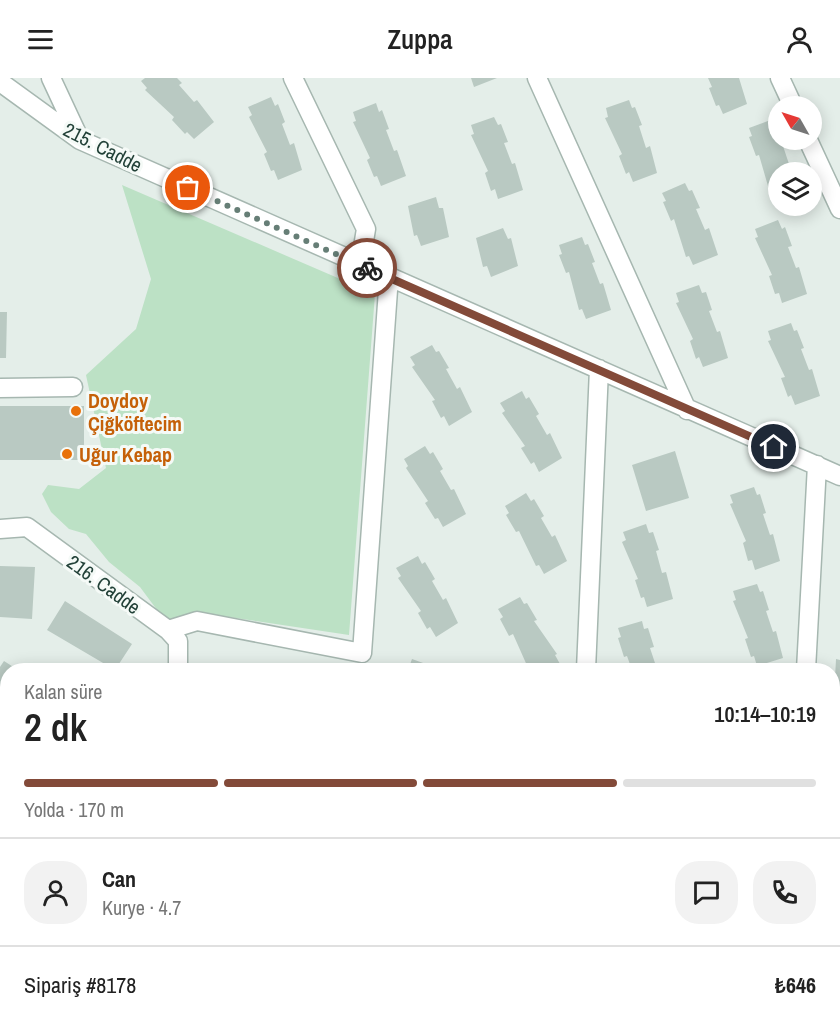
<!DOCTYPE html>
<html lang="tr">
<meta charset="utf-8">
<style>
:root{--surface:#fff;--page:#f2f2f2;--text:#222;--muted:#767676;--line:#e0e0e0;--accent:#834a39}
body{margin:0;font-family:"Archivo Narrow",sans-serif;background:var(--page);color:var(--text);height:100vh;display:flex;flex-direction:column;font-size:22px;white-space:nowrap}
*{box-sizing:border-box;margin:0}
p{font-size:20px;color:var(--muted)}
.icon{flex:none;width:33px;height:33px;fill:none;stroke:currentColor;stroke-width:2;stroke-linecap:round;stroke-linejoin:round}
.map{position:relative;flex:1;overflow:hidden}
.side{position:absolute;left:0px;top:585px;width:840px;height:374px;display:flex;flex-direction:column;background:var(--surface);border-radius:24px 24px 0 0;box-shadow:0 3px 15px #0003}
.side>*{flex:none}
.needle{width:39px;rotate:309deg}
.controls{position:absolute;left:768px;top:18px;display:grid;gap:12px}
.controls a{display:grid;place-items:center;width:54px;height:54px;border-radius:50%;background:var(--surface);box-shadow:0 3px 15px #0003;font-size:30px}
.pin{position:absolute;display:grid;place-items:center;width:51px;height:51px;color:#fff;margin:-26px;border:3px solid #fff;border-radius:50%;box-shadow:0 2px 6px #0007}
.courier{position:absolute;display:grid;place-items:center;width:60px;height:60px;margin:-30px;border:4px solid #834a39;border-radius:50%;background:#fff;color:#222;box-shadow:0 2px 8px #0007}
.overview em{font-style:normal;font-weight:600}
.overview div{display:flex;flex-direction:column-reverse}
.overview{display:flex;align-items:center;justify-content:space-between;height:102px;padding:0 24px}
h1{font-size:39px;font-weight:600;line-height:45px}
.bar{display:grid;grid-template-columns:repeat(4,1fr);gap:9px 6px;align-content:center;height:72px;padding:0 24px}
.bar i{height:8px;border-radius:4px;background:var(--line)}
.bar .current{background:var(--accent)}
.bar p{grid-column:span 4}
.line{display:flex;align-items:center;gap:15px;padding:0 24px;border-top:2px solid var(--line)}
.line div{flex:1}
.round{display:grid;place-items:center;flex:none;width:63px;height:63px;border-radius:24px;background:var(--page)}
header{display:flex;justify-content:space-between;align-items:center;height:78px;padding:0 24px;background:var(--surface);font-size:27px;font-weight:600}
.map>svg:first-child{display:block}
</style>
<header><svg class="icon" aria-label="menu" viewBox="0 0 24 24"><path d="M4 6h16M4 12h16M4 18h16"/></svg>Zuppa<svg class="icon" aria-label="person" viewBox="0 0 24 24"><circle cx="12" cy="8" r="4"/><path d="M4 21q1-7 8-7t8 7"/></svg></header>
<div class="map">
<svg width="840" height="958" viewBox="0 0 840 958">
<rect width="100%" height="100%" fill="#e4eee9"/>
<!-- built -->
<path fill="#d2ded8" d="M833,821L840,822V940H833Z"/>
<!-- green -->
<path fill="#bce1c5" d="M122,107L375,216L349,557L195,534L166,544L140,509L109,484L86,456L69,451L51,434L42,416L48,407L79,411L106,390L86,297L136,251L151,201Z"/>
<!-- building -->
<path fill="#b9c9c2" d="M145,0H177L182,5L179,7L194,24L197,22L214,44L194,61L187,54L185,56L172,42L174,39L145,12L147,10L141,3Z
M471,0H497L474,9Z
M708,0H739L747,26L723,36L719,27L716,28L709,10L712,9Z
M271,19L275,28L278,26L285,44L282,46L290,67L294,65L302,92L278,102L274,92L271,93L264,76L267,74L249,39L252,37L248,29Z
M629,22L632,30L635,29L642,47L639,48L646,70L650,68L657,95L633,104L629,94L626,96L619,78L622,76L605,40L608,39L606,30Z
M376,25L379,34L382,32L389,51L386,52L394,73L397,72L406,98L381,108L377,98L374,99L367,82L370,80L353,44L356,43L353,34Z
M494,39L498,47L501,46L508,64L504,65L512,86L515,85L523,112L498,121L495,111L491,113L485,95L488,93L471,57L474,56L471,47Z
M773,41L776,50L778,49V62H784L786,67L783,68L790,89L794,88L796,94H778L777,124L773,114L770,115L759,77L756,78L749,59L752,58L749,50Z
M685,105L689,113L692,112L700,130L696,131L705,152L709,150L718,177L693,187L689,178L686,179L674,141L671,143L663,124L666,123L662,115Z
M436,119L439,130H443L449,159L421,168L417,157L414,158L408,128Z
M778,142L782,151L785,149L792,168L788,169L796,190L799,189L807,216L782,225L779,215L775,216L769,198L772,197L755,160L758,159L755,151Z
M503,150L508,161L511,160L518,188L491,199L487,188L483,189L476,160Z
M582,159L585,167L588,166L595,184L592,185L600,206L603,205L611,232L586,241L582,231L579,232L569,194L566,195L559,177L562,176L559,167Z
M699,207L702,215L706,214L712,232L709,233L717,254L720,253L728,280L703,289L699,279L696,281L690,263L693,261L676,225L679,224L676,215Z
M0,234H7L6,280H0Z
M791,245L794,253L797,252L804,270L801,271L809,292L812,291L820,318L795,327L791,317L788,319L781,300L785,299L768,263L771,262L768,253Z
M432,267L436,274L439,273L449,290L446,291L457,311L460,309L472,334L449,348L444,338L441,340L432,323L435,322L412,289L415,287L410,279Z
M522,313L526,321L529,319L539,336L536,338L547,357L550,355L562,380L539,394L534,384L531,386L521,370L525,368L502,335L505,333L500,325Z
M0,328H84V382H0Z
M425,368L430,376L433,374L443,391L440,393L451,412L454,411L466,436L443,449L438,440L435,441L425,425L428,423L406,390L408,388L404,381Z
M675,373L689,420L646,433L632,387Z
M754,409L757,417L760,416L766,435L763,436L770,457L773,456L780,483L755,492L752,482L748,483L743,465L746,463L730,426L733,425L730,417Z
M526,415L531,423L534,421L544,438L541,440L552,459L555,457L567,483L544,496L539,487L536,488L519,453L516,454L506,437L509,435L505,428Z
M646,446L649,455L653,454L659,472L656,473L662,495L666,494L673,521L647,529L644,519L641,520L635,502L638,501L622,464L626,462L623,454Z
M418,478L422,486L425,484L435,501L432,503L443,522L446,520L458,545L436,559L430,549L427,551L418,535L421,533L398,500L401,498L396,490Z
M0,488L35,489L32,541L0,539Z
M757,506L760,514L763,513L769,532L766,533L773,554L776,553L783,580L757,588L754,578L751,579L745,561L748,560L733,523L736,522L733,513Z
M520,519L524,526L527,525L537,542L534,543L557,576L555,577L560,586L549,592H529L513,556L509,558L500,541L503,539L498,531Z
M65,523L132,566L115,592L47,552Z
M642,543L644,551L648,550L654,569L650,570L657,591L661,590L662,592H632L627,578L624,579L618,560L621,559L618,550Z
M412,581L437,590L436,592H408Z
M836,581L840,582V611H837L838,601L835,600Z
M4,583L18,592H8V617L0,612V589Z
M8,679V758L0,759V680Z
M8,786V815L3,816L0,796L4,795L2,787Z
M832,853H840V901H832Z
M8,900V951H29L30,958H0V901Z"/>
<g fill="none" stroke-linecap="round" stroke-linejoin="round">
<!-- minor casing -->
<g stroke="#a6b7b0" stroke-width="21">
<path id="minor" d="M51,0L79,60
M293,0L366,151L360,187
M537,0L687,332
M780,0L793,28
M0,4L80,62L840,398
M808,62L840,131
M0,310L73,309
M0,451L27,449L168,552L178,563V592
M168,552L197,543L362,575L389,198
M586,592L599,291
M806,592L817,387
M832,810H840
M631,951L635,958
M760,951V958
M832,951H840
M162,958L181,951
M654,958L677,951"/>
</g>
<!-- path -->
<path stroke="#82b4a3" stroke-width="3" stroke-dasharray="3 4.5" stroke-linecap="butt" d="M832,626H840"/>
<!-- minor -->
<use href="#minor" stroke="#fff" stroke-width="18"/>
</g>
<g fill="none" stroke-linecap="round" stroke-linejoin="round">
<!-- done -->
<path stroke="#667e76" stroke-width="6" stroke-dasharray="0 10.8" d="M188,110L367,190"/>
<!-- route -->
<path stroke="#834a39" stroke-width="8" d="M367,190L774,369"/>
</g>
<!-- markers -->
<g fill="#e8710a" stroke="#f5faf7" stroke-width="2">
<circle cx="76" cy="333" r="6"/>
<circle cx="67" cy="376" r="6"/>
</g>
<g text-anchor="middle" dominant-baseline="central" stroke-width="6" stroke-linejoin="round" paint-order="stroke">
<!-- street labels -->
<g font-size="20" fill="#224138" stroke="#f5faf7">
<text transform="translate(103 69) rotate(27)">215. Cadde</text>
<text transform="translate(104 506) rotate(36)">216. Cadde</text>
</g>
<!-- food labels -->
<g font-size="20" font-weight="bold" fill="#c56008" stroke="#f5faf7" text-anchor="start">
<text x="88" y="322">Doydoy<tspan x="88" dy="23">Çiğköftecim</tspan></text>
<text x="79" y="376">Uğur Kebap</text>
</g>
</g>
</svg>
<div class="controls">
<a><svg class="needle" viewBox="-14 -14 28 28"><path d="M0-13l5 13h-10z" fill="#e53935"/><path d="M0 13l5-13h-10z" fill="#767676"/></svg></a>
<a><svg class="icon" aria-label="layers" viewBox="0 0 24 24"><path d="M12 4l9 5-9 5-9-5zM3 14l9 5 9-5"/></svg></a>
</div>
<div class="pin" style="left:188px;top:110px;background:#ea580c"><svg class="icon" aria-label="bag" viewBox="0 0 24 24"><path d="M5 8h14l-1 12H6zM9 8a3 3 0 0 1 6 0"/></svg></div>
<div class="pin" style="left:774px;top:369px;background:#1f2937"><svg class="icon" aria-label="home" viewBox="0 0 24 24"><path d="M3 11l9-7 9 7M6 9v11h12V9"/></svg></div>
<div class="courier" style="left:367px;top:190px"><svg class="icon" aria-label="bike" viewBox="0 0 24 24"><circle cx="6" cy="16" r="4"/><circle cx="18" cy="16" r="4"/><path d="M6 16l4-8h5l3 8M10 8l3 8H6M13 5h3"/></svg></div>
<section class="side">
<div class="overview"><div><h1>2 dk</h1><p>Kalan süre</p></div><em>10:14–10:19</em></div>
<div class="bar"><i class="current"></i><i class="current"></i><i class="current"></i><i></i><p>Yolda · 170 m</p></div>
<div class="line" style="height:108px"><a class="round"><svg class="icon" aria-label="person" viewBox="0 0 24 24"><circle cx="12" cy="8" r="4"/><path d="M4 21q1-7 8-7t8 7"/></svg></a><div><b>Can</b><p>Kurye · 4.7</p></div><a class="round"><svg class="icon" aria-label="chat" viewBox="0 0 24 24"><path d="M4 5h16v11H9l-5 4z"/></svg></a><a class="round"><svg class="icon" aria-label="phone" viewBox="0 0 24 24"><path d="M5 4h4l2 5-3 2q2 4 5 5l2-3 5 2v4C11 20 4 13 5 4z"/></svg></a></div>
<div class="line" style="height:78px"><div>Sipariş #8178</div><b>₺646</b></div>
</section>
</div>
